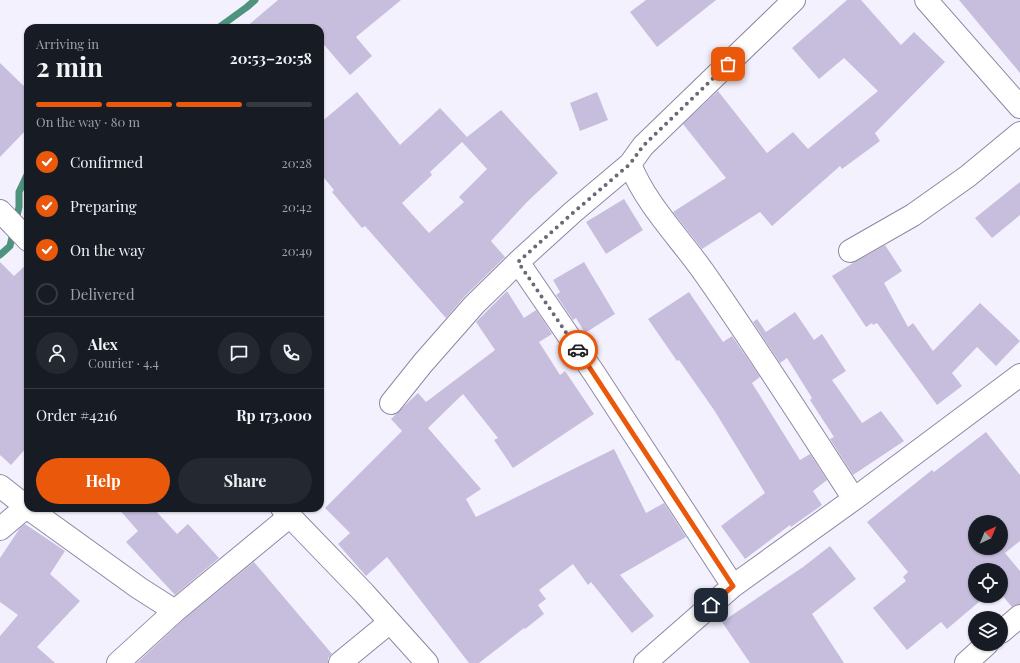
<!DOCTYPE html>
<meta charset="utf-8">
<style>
:root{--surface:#171b24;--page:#242831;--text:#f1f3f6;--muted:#9ea1a6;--line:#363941;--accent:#ea580c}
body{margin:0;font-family:"Playfair Display",serif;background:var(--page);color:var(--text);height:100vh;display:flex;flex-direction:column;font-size:15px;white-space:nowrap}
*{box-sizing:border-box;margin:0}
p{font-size:13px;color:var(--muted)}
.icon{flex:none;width:22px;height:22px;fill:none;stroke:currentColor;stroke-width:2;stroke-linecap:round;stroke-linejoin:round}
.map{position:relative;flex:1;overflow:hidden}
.sheet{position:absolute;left:24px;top:24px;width:300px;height:488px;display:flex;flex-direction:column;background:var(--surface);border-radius:12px;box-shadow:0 1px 3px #0004}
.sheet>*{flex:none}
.needle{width:26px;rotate:44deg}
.fabs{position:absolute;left:968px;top:515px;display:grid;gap:8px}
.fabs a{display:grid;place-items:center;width:40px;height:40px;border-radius:50%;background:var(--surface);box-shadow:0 1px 3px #0004;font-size:20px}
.pin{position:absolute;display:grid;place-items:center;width:34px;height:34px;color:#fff;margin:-17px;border-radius:8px;box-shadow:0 2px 6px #0006}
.courier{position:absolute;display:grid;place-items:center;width:40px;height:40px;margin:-20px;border:3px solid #ea580c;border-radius:50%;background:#fff;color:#222;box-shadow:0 1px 5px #0007}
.overview em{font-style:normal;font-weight:700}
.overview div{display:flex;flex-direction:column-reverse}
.overview{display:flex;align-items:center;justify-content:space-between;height:68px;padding:0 12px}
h1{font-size:26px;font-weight:700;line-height:30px}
.bar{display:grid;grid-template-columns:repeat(4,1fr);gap:6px 4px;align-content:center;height:48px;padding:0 12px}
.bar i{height:5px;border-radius:3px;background:var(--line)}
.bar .active{background:var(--accent)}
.bar p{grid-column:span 4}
.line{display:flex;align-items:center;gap:10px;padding:0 12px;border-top:1px solid var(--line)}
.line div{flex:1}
.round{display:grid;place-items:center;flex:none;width:42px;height:42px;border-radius:21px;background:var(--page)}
ol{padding:0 12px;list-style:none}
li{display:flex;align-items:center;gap:12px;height:44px}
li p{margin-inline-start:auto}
li .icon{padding:4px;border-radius:50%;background:var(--accent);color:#fff;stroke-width:4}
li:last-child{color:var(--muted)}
li i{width:22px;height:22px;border:2px solid var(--line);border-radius:50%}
.button{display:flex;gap:8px;margin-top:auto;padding:8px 12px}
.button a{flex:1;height:46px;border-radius:24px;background:var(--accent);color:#fff;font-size:16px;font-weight:700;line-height:46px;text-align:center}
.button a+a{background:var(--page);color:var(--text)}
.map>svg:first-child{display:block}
</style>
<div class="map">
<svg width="1020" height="663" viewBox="0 0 1020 663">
<rect width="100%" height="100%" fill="#f4f1fe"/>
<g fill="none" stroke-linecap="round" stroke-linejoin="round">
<!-- stream -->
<path stroke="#4d937e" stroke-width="7" d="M218,28L247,7L255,0
M0,255L10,246L19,207V192L28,173"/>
</g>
<!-- building -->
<path fill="#c7bedd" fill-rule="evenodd" d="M278,0H401L356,37L372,56L350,75L320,40V28H245Z
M646,0H716L657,47L630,12Z
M847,0H861L901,45L914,32L945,62L875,133L880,141L842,169L840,166L772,226L760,212L702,249L673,212L726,178L683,124L718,91L767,153L793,132L808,149L878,91L844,58L819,79L792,48Z
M959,0H1020V73Z
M0,63L28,90V128L0,157Z
M357,92L400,145L440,108L467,137L501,110L558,173L527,202L491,241L505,257L465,296L446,318L365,226L362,228L332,192L334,190L320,173V123ZM462,142L487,169L459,197L464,202L429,233L402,203L432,175L430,172Z
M597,92L608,120L580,131L570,103Z
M1020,182V215L992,238L975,218Z
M624,199L643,230L606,254L586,222Z
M885,245L902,271L884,283L908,327L913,323L933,351L980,303L1020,341L996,366L977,347L952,373L962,386L937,405L877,323L873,325L872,323L866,327L832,276L853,263Z
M0,262L14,276L28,263V446L11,465L0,455Z
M584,262L615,314L585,333L576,318L573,320L556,295L560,292L553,280Z
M507,291L524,318L536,310L552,334L539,342L560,375L565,371L594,414L513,468L494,440L498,438L463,394L428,428L481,489L466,499L476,517L614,449L646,513L664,503L686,537L620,575L654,616L632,633L591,582L588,585L573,564L539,590L546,599L538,605L544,614L525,629L524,628L479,663H469L387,557L366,576L338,544L350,533L325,508L402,431L391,419L418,393L426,402L495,350L476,322Z
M689,292L723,342L732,336L752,365L760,377L752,383L800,460L810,454L827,480L813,491L822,505L791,527L790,525L745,559L721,526L765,493L714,410L679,360L677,361L648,319Z
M795,312L814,340L822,334L846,371L832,380L862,423L881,411L904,441L853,475L830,439L834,437L810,400L812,398L787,358L780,363L753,322L757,319L766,332Z
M986,432L1020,475V541L1005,553L1020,571V604L1012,607L1001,594V570H975V596H986L947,629L941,622L907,650L873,608L906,581L903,577L908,572L867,522L932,470L934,472ZM975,522H1001V548H975Z
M118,508H153L177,534L188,524L219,558L175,595L126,542L138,531Z
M25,524L65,551L50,574L80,601L37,647L55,663H0V636L18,615L0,602V558L20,528Z
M830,546L856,579L812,614L844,663H750L722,622L803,567Z
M254,562L332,654L328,658V663H137L183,620Z"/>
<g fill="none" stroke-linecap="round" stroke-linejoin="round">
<!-- street casing -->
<g stroke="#8f87a4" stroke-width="24">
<path id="street" d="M794,0L643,146L630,164C646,205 680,238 705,274C757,348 805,424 854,499
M926,0L1020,107
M0,211L28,240
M850,251L913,215L968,176L1020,133
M518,262L594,373L733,586
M391,403L423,363L474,305L518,262L573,212L630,164
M0,486L28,508
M28,508L139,588L175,611L290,516
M282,508L364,593L427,663
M0,529L26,507
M1001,632L1020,616
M118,663L175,611
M340,663L390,622
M645,663L733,586L854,499L1020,375
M966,663L987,644"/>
</g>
<!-- street -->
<use href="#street" stroke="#fff" stroke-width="22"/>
</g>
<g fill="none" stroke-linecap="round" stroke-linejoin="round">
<!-- done -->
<path stroke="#6c6874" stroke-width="4" stroke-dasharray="0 7.2" d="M578,350L518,262L574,212L630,164L643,146L728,64"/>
<!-- route -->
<path stroke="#ea580c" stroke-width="5" d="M578,350L733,586L711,605"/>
</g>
</svg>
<div class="fabs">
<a><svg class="needle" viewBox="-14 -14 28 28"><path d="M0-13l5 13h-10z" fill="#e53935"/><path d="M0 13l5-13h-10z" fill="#9ea1a6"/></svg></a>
<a><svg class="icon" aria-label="locate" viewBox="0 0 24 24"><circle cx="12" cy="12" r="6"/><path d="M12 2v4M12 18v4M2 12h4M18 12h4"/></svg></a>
<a><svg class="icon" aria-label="layers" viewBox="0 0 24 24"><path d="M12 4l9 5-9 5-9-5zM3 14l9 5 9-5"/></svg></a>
</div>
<div class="pin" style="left:728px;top:64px;background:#ea580c"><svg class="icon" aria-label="bag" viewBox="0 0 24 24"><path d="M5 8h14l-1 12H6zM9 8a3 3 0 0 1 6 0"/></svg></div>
<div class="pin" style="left:711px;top:605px;background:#1f2937"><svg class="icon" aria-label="home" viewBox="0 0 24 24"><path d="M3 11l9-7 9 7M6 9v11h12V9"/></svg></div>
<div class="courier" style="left:578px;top:350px"><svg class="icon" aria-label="car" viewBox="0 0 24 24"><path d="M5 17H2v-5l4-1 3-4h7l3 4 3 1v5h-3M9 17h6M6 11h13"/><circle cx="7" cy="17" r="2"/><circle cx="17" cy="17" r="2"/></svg></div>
<section class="sheet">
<div class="overview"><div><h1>2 min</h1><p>Arriving in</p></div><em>20:53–20:58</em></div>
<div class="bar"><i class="active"></i><i class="active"></i><i class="active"></i><i></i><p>On the way · 80 m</p></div>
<ol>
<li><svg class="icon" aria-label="check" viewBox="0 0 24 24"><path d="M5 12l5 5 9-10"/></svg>Confirmed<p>20:28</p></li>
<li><svg class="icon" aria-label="check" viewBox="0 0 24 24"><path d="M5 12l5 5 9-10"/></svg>Preparing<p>20:42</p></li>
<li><svg class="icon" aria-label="check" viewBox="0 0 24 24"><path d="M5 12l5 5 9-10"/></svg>On the way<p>20:49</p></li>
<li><i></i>Delivered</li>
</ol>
<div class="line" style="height:72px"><a class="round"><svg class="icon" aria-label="person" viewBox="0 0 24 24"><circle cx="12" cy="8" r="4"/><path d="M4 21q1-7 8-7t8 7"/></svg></a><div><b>Alex</b><p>Courier · 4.4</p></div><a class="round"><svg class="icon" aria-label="chat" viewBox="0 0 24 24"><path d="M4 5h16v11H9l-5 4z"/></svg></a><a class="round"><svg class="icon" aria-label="phone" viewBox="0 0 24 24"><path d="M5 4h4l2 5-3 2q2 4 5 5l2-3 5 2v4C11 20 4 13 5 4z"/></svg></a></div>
<div class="line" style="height:52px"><div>Order #4216</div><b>Rp 173,000</b></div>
<div class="button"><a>Help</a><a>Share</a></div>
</section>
</div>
